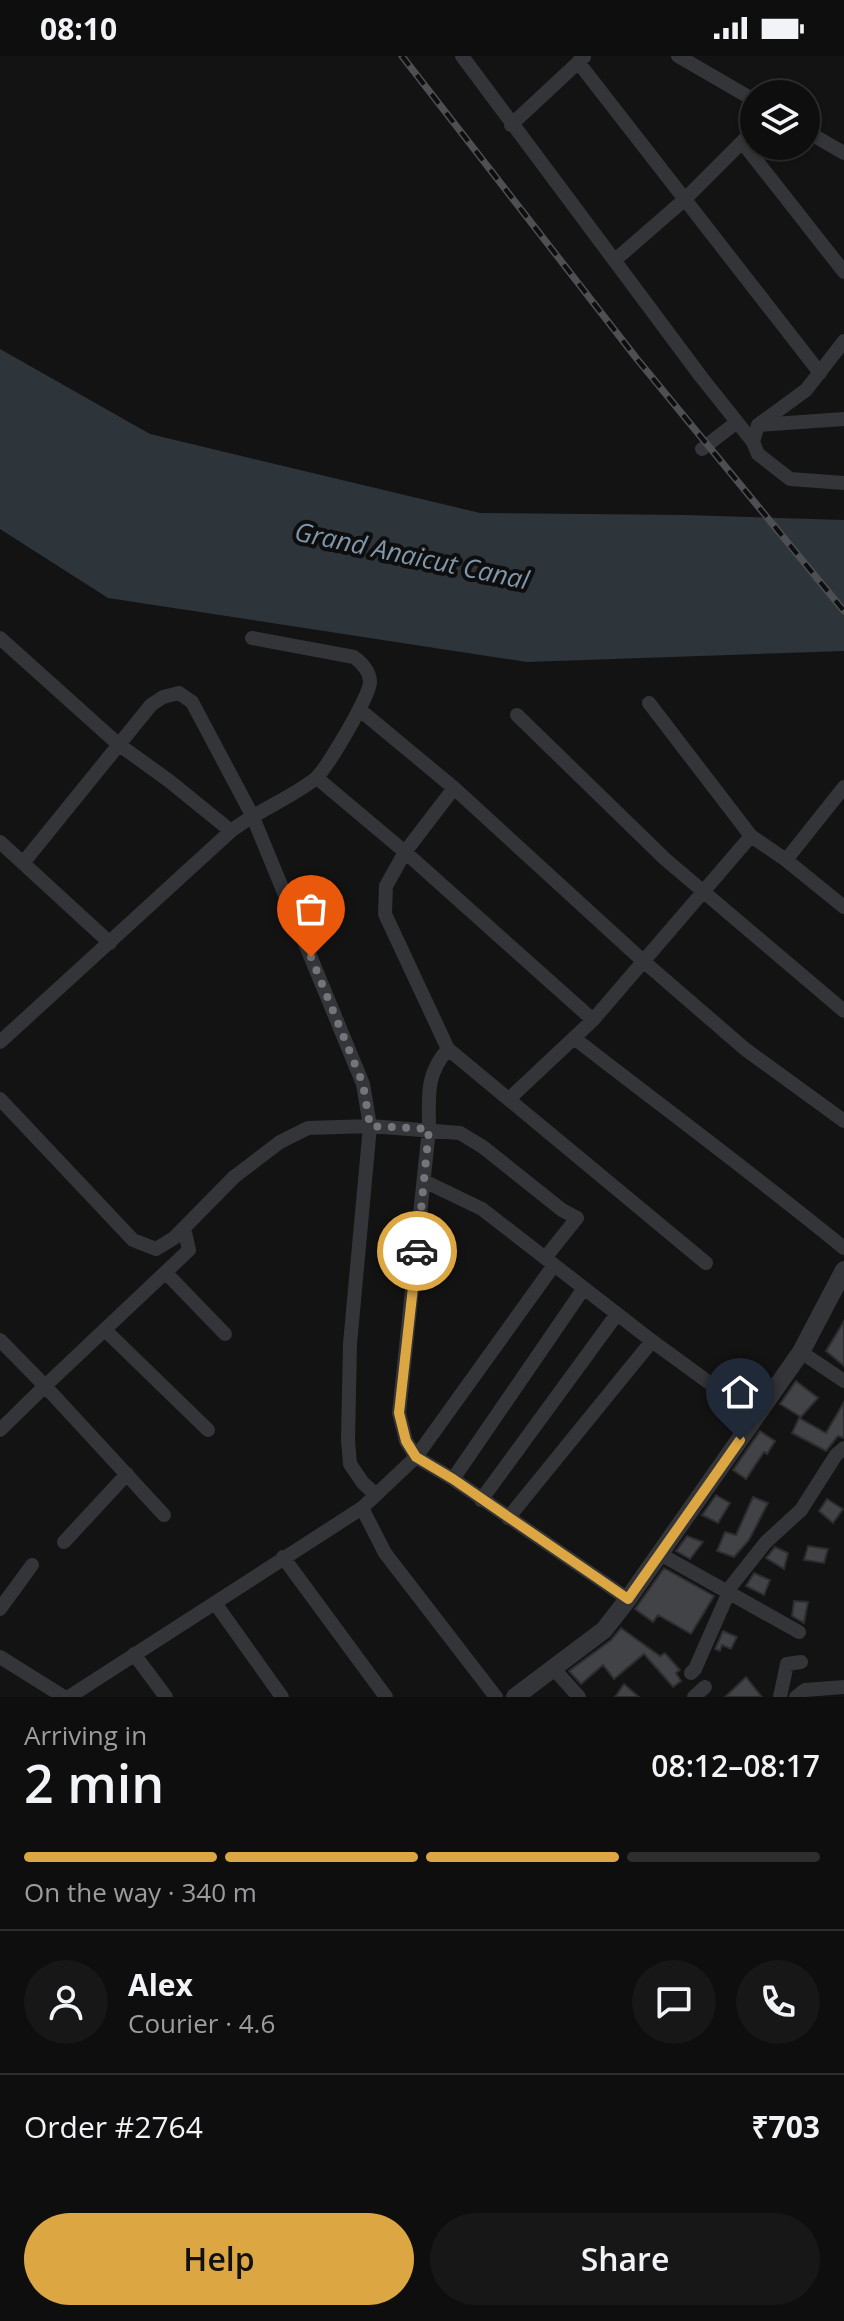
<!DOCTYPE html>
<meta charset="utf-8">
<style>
:root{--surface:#0e0e0f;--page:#171718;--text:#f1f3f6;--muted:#9b9c9e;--line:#2e2e2f;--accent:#dca743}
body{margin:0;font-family:"Open Sans",sans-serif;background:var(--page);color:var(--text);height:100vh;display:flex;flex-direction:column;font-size:30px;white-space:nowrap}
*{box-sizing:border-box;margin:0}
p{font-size:26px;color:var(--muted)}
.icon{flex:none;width:44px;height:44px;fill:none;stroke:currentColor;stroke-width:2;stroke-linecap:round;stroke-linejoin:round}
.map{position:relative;height:1641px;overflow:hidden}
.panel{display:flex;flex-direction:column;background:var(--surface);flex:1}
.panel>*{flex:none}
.fabs{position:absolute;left:740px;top:24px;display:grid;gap:16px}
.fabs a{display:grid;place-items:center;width:80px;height:80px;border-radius:50%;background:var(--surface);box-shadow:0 2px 6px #0004,0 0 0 2px var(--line);font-size:40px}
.pin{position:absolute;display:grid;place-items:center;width:68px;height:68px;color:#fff;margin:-82px -34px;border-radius:50% 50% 50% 0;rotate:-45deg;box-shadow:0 0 8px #0007}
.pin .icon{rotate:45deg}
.courier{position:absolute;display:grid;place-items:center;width:80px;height:80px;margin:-40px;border:6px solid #dca743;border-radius:50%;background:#fff;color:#222;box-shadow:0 2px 10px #0007}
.headline em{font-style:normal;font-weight:600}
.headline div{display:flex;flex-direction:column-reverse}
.headline{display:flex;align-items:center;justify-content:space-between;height:136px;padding:0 24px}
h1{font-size:52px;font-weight:600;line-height:60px}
.bar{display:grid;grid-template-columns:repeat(4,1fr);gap:12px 8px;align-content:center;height:96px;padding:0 24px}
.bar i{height:10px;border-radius:6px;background:var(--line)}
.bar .active{background:var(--accent)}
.bar p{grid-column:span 4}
.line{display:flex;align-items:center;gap:20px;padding:0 24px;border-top:2px solid var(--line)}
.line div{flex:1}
.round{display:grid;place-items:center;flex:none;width:84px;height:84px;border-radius:42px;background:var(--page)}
.primary-button{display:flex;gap:16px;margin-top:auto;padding:16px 24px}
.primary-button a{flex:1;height:92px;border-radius:48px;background:var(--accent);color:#111;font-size:32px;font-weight:600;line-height:92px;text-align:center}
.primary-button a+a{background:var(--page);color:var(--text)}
.status{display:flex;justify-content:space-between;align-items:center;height:56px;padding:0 40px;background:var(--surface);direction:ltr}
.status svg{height:22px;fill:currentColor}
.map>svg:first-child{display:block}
</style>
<div class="status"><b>08:10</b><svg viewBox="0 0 49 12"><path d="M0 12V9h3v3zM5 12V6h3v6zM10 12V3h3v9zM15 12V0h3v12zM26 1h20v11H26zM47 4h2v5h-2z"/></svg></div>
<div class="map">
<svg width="844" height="1641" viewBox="0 0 844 1641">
<rect width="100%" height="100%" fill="#131314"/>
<!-- water -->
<path fill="#2d353b" d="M0,293L150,378L480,457L685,459L844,464V595L527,606L108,542L0,473Z"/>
<!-- building -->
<path fill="#424347" stroke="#2d2d30" stroke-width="2" d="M844,1265V1310L826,1295Z
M796,1325L818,1342L801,1361L780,1348Z
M844,1346V1382L838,1380L826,1395L792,1377L799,1362L826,1377Z
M760,1375L775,1385L767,1398L764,1396L746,1423L733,1414Z
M716,1439L730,1447L718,1467L702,1459Z
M753,1441L768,1447L749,1484L734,1501L717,1495L725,1476L736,1479Z
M827,1443L843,1453L833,1467L819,1455Z
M687,1480L703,1486L690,1503L676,1495Z
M808,1490L828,1493L824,1507L804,1504Z
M775,1491L788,1497L784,1513L766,1502Z
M664,1512L714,1540L691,1578L658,1559L653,1566L635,1553Z
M754,1517L770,1524L764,1539L746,1530Z
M794,1545L808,1546L804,1567L792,1560Z
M621,1572L660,1600L665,1597L680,1614L676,1617L681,1625L673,1631L644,1598L614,1623L603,1609L581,1628L569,1615L611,1584Z
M723,1575L737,1581L731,1593L722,1589L720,1595L715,1593Z
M746,1621L762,1641H725Z
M624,1628L639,1641H615Z"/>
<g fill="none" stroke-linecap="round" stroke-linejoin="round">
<!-- minor -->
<path stroke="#343538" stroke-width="14" d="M462,0L702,322L753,386
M678,0L754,44
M578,6L820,317
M511,69L584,1
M806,75L844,97
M742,86L754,73
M615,204L684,144L742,86L844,216
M844,285L806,334L758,369L753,386L758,398L790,423L844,427
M758,369L844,363
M702,393L737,366
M0,582L118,688L168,724L231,775
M649,647L751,780
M360,654L454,732L642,904L745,993L844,1065
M517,659L665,803L844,955
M317,722L405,796L593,964
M454,732L405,796L386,830L385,858L448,993L706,1207
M0,786L110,887
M786,804L844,731
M23,807L151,649L163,641L179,637L192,646L252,759L363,1028L370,1070L350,1288L348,1384L350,1408L363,1427L376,1439
M574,982C664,1052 756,1120 844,1192
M0,986L231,775C257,755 289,743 315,723C326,714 370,640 370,626C370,615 362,607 354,601L252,582
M448,993C425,1019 429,1041 429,1073L399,1357L406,1385L416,1401L453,1423L628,1543
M0,1043L133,1184L156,1193L174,1182L234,1121L280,1086L308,1072L370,1070L460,1077L483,1091L562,1154L577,1162L545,1202
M509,1043L593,964L751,780L786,804L844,851
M424,1125L482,1153L652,1285L756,1361
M166,1217L225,1278
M105,1274L208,1374
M0,1284L45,1330L0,1374
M801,1296L844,1325
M453,1423L584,1232
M481,1444L617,1258
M362,1452L385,1497L496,1641
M164,1459L45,1330L189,1194L184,1172
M508,1462L652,1285
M64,1486L127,1418
M660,1498L799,1576
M283,1501L386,1641
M215,1547L282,1641
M0,1553L32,1509
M134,1598L166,1641
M0,1601L64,1641
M553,1612L579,1641
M691,1617L695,1613L732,1529L766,1486L801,1454L836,1399L844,1392
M69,1641L362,1452L416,1401L554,1209
M694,1641L705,1631
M780,1641L787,1608L801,1606
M796,1641L805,1634L844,1631"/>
<!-- tertiary -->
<path stroke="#343538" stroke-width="18" d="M515,1641L604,1574L628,1543L801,1296L844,1214"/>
<!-- rail casing -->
<g stroke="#4d4f53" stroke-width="7">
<path id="rail" d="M402,0L637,303L844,555"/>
</g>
<!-- rail -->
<use href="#rail" stroke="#0e0e0f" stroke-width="4" stroke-dasharray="12" stroke-linecap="butt"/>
</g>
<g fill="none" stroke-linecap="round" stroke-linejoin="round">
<!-- done -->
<path stroke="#73757b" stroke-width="8" stroke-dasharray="0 14.4" d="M311,901L363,1028L370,1070L429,1073L417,1195"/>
<!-- route -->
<path stroke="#dca743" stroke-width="10" d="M417,1195L399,1357L406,1385L416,1401L453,1423L628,1543L740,1384"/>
</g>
<g text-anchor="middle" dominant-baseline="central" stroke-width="8" stroke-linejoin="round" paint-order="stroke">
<!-- water labels -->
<g font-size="26" font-style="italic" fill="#8097aa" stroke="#0e0e0f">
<text transform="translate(412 499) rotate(12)">Grand Anaicut Canal</text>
</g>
</g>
</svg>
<div class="fabs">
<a><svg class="icon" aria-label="layers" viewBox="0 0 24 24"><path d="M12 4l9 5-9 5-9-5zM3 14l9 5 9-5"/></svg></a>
</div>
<div class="pin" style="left:311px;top:901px;background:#ea580c"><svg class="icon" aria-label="bag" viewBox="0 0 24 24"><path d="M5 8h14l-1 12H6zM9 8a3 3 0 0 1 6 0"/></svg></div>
<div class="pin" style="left:740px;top:1384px;background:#1f2937"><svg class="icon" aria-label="home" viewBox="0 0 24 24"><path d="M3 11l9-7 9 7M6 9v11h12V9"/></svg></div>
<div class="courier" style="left:417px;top:1195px"><svg class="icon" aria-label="car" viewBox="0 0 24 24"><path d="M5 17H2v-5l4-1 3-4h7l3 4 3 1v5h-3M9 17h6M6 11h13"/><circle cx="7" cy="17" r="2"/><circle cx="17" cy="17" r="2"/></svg></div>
</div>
<section class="panel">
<div class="headline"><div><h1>2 min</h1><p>Arriving in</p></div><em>08:12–08:17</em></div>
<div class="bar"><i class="active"></i><i class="active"></i><i class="active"></i><i></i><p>On the way · 340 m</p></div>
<div class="line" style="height:144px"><a class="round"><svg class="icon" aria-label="person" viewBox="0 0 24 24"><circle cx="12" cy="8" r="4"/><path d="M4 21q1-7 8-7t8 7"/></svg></a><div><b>Alex</b><p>Courier · 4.6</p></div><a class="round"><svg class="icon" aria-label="chat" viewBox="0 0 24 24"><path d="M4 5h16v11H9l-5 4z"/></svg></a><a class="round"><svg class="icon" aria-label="phone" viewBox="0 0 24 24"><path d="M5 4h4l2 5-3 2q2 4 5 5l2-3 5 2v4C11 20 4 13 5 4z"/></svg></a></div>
<div class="line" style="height:104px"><div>Order #2764</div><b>₹703</b></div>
<div class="primary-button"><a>Help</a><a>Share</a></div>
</section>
